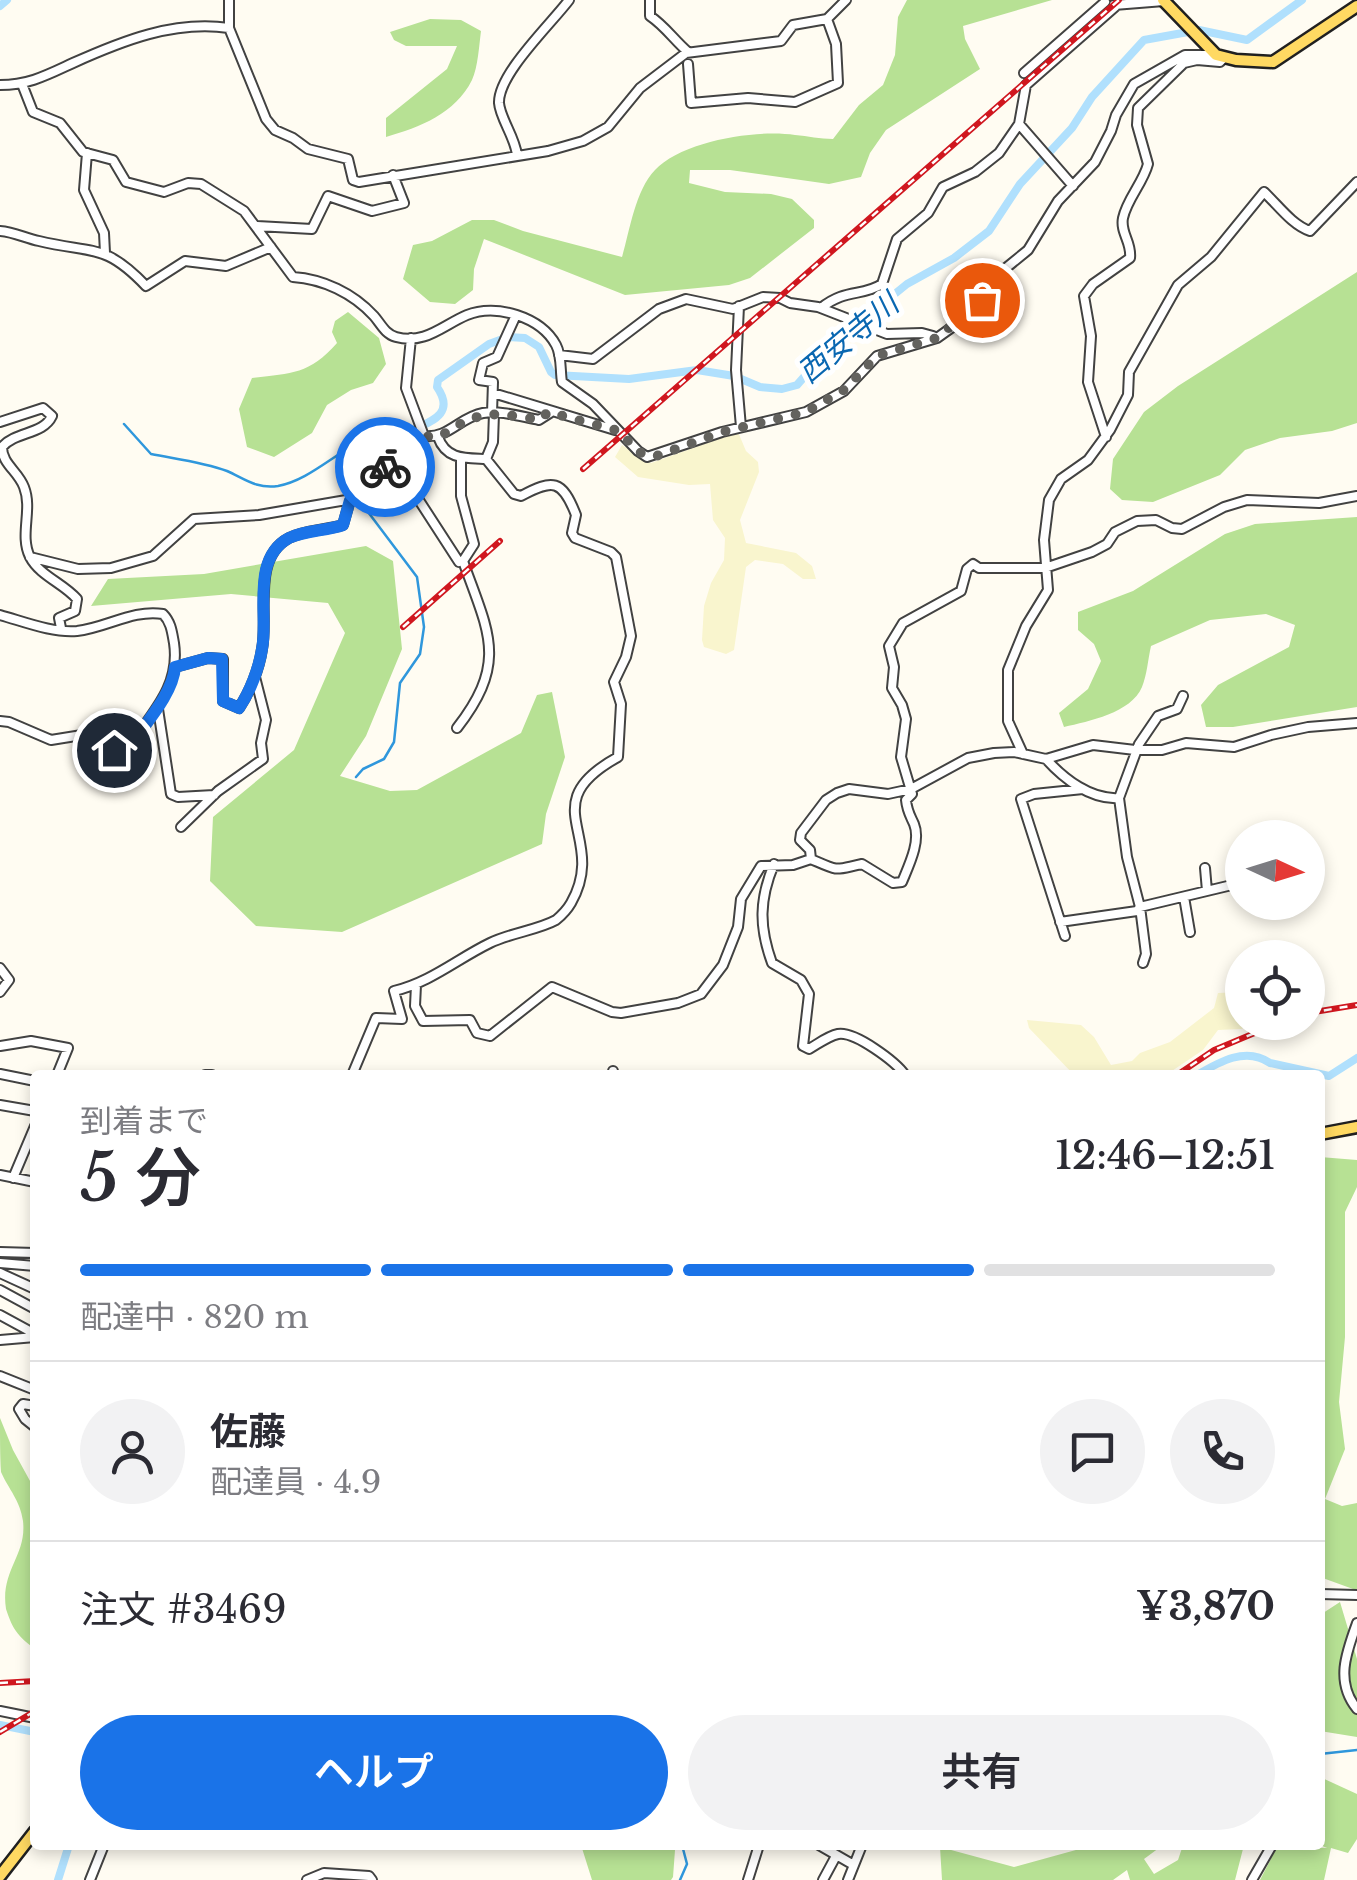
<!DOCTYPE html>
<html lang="ja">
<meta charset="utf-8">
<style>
:root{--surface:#fff;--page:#f2f2f3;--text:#2b2b33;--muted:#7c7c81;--line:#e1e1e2;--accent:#1a73e8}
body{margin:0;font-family:"Libre Baskerville","Noto Sans JP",serif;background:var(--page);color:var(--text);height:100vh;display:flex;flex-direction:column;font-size:38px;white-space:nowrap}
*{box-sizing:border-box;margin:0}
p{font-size:32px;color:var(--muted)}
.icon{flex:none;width:55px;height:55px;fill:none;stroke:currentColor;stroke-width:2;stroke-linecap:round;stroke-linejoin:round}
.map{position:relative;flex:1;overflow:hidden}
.details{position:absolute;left:30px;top:1070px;width:1295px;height:780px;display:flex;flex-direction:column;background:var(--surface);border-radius:10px;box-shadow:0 5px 15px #0003}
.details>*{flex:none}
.needle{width:65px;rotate:94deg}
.buttons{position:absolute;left:1225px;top:820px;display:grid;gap:20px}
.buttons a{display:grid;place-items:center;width:100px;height:100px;border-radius:50%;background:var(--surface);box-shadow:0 5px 15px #0003;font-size:50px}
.pin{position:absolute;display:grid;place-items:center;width:85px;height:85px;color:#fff;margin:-42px;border:5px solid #fff;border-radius:50%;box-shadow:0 2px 10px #0007}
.courier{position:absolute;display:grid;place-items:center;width:100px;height:100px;margin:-50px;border:8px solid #1a73e8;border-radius:50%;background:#fff;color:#222;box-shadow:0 2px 12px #0007}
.overview em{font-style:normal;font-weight:600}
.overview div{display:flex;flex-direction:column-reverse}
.overview{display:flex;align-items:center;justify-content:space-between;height:170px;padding:0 50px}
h1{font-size:65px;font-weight:600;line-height:75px}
.bar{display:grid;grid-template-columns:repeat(4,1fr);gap:15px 10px;align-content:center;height:120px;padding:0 50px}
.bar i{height:12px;border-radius:8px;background:var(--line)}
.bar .active{background:var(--accent)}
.bar p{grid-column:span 4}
.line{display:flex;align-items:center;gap:25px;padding:0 50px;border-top:2px solid var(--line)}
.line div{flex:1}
.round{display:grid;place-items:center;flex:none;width:105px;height:105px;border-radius:52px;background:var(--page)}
.cta{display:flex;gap:20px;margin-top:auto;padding:20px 50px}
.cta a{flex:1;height:115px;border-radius:60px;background:var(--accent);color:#fff;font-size:40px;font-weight:600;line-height:115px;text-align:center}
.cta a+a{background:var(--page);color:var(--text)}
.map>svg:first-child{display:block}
</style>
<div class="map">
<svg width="1357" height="1880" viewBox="0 0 1357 1880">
<rect width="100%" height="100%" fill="#fffcf2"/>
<!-- farmland -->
<path fill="#f9f5ce" d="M738,432L746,451L758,462L759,472L740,520L746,543L796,553L812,566L816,579H803L783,564L755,560L746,567L734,650L726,654L704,647L702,640L704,606L711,583L724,560L725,538L713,520L710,484L689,485L638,477L615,457L622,445L651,463Z
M1242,992V1022L1261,1023L1241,1029L1218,1030L1203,1050L1166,1075H1074L1029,1028L1027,1020L1081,1025L1094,1037L1111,1065L1132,1061L1140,1053L1170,1042L1214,1008L1218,993Z"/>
<!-- forest -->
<path fill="#b7e194" d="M907,0H1052L963,26L965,39L980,69L886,130L870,153L861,177L829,184L730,170H690L689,183L725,192L771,194L792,199L814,220V228L750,278L729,285L625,295L484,239L474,269L473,290L455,304L430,302L403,279L413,245L432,241L472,220H494L523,231L622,257C630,230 635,191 655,170C682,141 757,129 795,135C808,136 820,139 833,139L859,105L883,85L895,55L898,17Z
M430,19L461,20L481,31C479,46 478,67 472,80C455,114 420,127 386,137V118L447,69L457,46H406L394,40L390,32Z
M1357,272V423L1332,431L1280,438L1245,450L1220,475L1153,502L1122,500L1110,489L1113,459L1144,412L1178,386Z
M348,312L379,338L386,364L373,383L351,390L327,405L312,433L274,457L247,447L239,409L252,378C291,373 309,375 337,343L332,332L335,321Z
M1357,517V707L1233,727H1206L1201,705L1218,685L1289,647L1295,625L1266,614L1210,620L1151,646C1148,659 1147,675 1142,687C1131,713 1089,721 1064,727L1059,713L1088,689L1101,661L1094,644L1078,630V612L1133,591L1225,534L1255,524Z
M366,546L393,561L402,649L366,736L340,776L390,791L417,790L521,733L537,695L552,692L565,757L546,814L542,844L342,932L256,926L210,881L213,817L294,750L345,633L328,603L231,594L91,606L108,579L204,574Z
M1320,1157L1357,1160V1187L1345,1212V1337L1339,1402L1345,1449L1325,1499L1342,1506L1357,1503V1589H1353L1320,1577Z
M0,1418L13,1450L35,1490V1637L31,1646C16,1634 12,1627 6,1609C0,1570 27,1556 23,1521C20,1500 9,1490 1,1472C0,1458 0,1433 0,1418Z
M1340,1602L1357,1659V1737L1320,1731V1615Z
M1320,1777L1357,1794V1839L1348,1853L1331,1848L1324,1880H1260L1278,1845L1327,1848L1320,1845Z
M581,1845H658L675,1850L673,1877L671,1880H592Z
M1094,1845H1163L1144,1859L1154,1874L1178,1860L1183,1845H1244L1235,1880H1130L1127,1870L1113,1880H942L940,1847L1014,1867Z"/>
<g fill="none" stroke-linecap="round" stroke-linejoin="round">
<!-- stream -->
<path stroke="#2f97dc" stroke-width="2.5" d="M124,424L151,454C176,459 203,462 227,471C245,479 256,489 278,486C322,478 356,426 404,433
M355,494L371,469L405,434
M356,777L363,769L384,759L394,742L400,683L420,654L424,627L417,577L359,500
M1320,1754L1357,1750
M680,1880L687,1864L682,1845"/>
<!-- river -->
<path stroke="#b0e0fd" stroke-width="8" d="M0,6L7,0
M405,434C428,422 457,416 437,387L438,380L489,344L508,337L525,338L539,347L551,372L555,375L629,379L697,370L734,376L760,387L782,389L797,385L833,344L854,327L907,284L954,258L989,231L1020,184L1072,128L1092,97L1144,40L1199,30L1247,40L1302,0
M1197,1075C1219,1062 1246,1046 1270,1063L1329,1076L1357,1058
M0,1725L35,1732
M58,1880L69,1845"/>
<!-- minor casing -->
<g stroke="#424242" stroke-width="12">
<path id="minor" d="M229,0V28L266,119L275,130L293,138L308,149L348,159L353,180L359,182L548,151L583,141L608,127L640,88L686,53L781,41L793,25L827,19L846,0
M650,0V16C665,26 674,40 688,52
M1114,5L1164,1
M688,64L691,103L748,98L795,102L838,83L836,44L827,19
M1024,73L1105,2
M22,84L33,112L60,123L83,152L113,160L126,182L164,192L188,183L201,184L244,211L293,277C323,279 353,293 374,316C381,324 385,334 396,337C425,345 443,325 467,315C496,303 541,317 556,345C562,356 560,371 562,382L593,404L638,451L647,457L722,432L806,412L844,391L877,356L937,338L958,323L982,300L1001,272L1028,250L1058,201L1095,162L1111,131L1116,115L1134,84L1185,55H1216
M0,85C29,85 47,75 73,63C122,41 174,20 229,28
M1019,124L1073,186
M87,153L84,190L104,233L105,253
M517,155C515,137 500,118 499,103C498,74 551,24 569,0
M257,226L312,229L328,196L372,211L404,203L393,175
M0,231C14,232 25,238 39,241C92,254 104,242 146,286L185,261L226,266L271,247
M739,306L736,370L741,427
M821,308C846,288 862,297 882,284L897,239L928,213L943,187L975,172L999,153L1019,124L1026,85L1116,6
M411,338L406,388L424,436
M559,355L593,359L659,309L686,299L733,309L763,297L780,298L790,303L818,307L887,334L922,333L933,336
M493,393L615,430
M492,413L493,382L479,380L483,363L497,357L516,315
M0,422L43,408L52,416C43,435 16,431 2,447C2,464 18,471 24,487C33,510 19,535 30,557C40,576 63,583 77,599L75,611L59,618L61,628
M1106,437L1088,382L1091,336L1084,296L1093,284L1130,258C1132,242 1120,233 1123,218C1127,199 1143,183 1148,164L1137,125L1138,108L1184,63L1197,60L1220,62L1224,58
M406,454L402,474L459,562
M486,459L493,442L494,413
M1357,496L1319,503L1247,500L1224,507L1182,529L1172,528L1156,520L1137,521L1115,532L1107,544L1092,552L1045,568H979L973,564L967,569L961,591L903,623L889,646L894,667L892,688L902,705L906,719L901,757L912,794L906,800C907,811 910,815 914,824C921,841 909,865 902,882L893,883L862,864C833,870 841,872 811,859L810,850L800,840L801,833L826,800L837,793L849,789L888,794L911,789L968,758L994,753L1014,752L1046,759L1093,745L1135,750H1162L1186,743L1234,747L1271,735L1308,727L1357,723
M30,557L78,569L111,568L153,556L194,519L259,515L358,498L382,470L424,436C448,439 460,417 483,413C501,410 522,417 539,420L550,413
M0,615C25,622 52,633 77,631C106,628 133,609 163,614C171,622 172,632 174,643C181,690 147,717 124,755L113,749L99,750L82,735L51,740L9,722L0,721
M175,667L208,658L223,659V701L239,708C250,692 259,669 262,649C269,616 251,558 289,538C305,530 326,530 343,525L350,500
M158,709L171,794L178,797L214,795
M457,728C509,661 488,632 463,561L474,544L461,496V458
M1023,754L1008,721V670L1026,626L1048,590L1044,540L1049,500L1061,479L1088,460L1110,430L1128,395L1129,372L1178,285L1211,257L1264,192C1278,205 1292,225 1310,231L1357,182
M1046,759C1064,779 1091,800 1119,798
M181,827L218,791L263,759L261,743L266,720L255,677
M774,864C759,900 759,927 772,963L801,980L809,994L803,1046L809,1049C818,1044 828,1036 838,1034C855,1031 896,1062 905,1075
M1205,868L1207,891
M1184,897L1190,932
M1060,922L1137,911L1140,907L1236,884
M1065,936L1021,799L1034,794L1083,789
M1143,963L1146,954L1140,907L1127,857L1119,798L1139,744L1158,716L1177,709L1183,696
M0,968L9,980L0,992
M416,985L415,1006L423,1021L470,1020L477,1033L490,1036L552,987L612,1012L621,1013L678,1003L701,994L723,965L738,927L741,899L761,866L793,865L811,859
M0,1046L31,1041L68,1048L57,1075
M0,1074L35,1081
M205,1075H212
M352,1075L376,1018L402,1019L394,991C431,982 457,959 490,943C510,933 538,930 556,920C562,915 567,910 571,903C609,836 531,805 618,757L621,704L614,682L626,657L631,636L616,557L611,552L575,538L572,533L576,515C562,479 553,479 521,496L514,494L486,459C466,458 446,460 438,437
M613,1075V1071
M0,1105L35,1111
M0,1175L35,1182
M13,1178L35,1126
M0,1252L35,1253
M0,1263L35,1266
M0,1273L35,1289
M0,1290L35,1309
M0,1315L35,1334
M0,1340L35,1337
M0,1376L35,1390
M35,1406L23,1404L19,1409L25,1419L35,1427
M1320,1594L1357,1595
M1357,1623C1346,1653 1335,1682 1357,1709
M0,1711L35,1718
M819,1845L852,1864
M90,1880L104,1845
M307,1880L324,1873L369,1876L372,1880
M748,1880L759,1845
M823,1880L836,1856
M848,1880L862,1845
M1252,1880L1271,1847"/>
</g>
<!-- major casing -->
<g stroke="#202020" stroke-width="15">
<path id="major" d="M1163,0L1216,55L1236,60L1273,62L1357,6
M1320,1134L1357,1127
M0,1876L35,1831"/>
</g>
<!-- minor -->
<use href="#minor" stroke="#fff" stroke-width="8"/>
<!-- major -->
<use href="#major" stroke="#ffd962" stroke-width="10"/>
<!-- rail casing -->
<g stroke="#d0171f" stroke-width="6">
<path id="rail" d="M583,469L1119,0
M403,627L500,541
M1308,1013L1357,1005
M1177,1075L1214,1050L1281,1022
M0,1683L35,1681
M0,1732L35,1711"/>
</g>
<!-- rail -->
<use href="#rail" stroke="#fff" stroke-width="2.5" stroke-dasharray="8" stroke-linecap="butt"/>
</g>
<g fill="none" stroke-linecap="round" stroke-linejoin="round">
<!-- done -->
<path stroke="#63625e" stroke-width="10" stroke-dasharray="0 18" d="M385,467L424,436L438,438C479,409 492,412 540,420L548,412L619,431L638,452L654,457L722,432L806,412L844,390L877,356L937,338L982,300"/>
<!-- route -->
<path stroke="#1a73e8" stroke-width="12" d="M114,750L124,755C140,729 173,696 175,667L208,658L222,659L223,701L239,708C250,692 259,668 262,649C269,616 250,559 289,538C305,530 326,531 343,525L350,500L358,498L385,467"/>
</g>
<g text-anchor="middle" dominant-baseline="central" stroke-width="10" stroke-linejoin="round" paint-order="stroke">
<!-- water labels -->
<g font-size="30" font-style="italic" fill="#0967b1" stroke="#fff">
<text transform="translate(848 338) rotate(-40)">西安寺川</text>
</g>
</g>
</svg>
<div class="buttons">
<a><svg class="needle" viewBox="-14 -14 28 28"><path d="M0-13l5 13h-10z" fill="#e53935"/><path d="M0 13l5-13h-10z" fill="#7c7c81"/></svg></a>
<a><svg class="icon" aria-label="locate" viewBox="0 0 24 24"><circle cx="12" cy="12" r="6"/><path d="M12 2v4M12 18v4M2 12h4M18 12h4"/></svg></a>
</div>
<div class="pin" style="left:982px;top:300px;background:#ea580c"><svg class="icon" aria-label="bag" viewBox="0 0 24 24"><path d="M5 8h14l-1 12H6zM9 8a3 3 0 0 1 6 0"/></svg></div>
<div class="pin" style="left:114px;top:750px;background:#1f2937"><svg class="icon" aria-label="home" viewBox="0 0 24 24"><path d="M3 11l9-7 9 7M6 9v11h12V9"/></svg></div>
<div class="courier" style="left:385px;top:467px"><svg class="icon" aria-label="bike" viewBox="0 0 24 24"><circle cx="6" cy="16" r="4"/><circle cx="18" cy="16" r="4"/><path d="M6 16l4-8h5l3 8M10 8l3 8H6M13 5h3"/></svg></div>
<section class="details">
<div class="overview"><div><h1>5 分</h1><p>到着まで</p></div><em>12:46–12:51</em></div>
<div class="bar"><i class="active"></i><i class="active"></i><i class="active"></i><i></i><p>配達中 · 820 m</p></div>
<div class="line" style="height:180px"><a class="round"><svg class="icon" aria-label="person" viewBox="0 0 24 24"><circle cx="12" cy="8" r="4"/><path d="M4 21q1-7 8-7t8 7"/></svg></a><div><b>佐藤</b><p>配達員 · 4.9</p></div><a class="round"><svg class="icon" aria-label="chat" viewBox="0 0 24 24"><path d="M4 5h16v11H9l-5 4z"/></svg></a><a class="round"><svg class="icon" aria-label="phone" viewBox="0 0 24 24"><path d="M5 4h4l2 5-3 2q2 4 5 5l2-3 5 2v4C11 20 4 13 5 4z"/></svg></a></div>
<div class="line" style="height:130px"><div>注文 #3469</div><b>¥3,870</b></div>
<div class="cta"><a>ヘルプ</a><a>共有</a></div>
</section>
</div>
